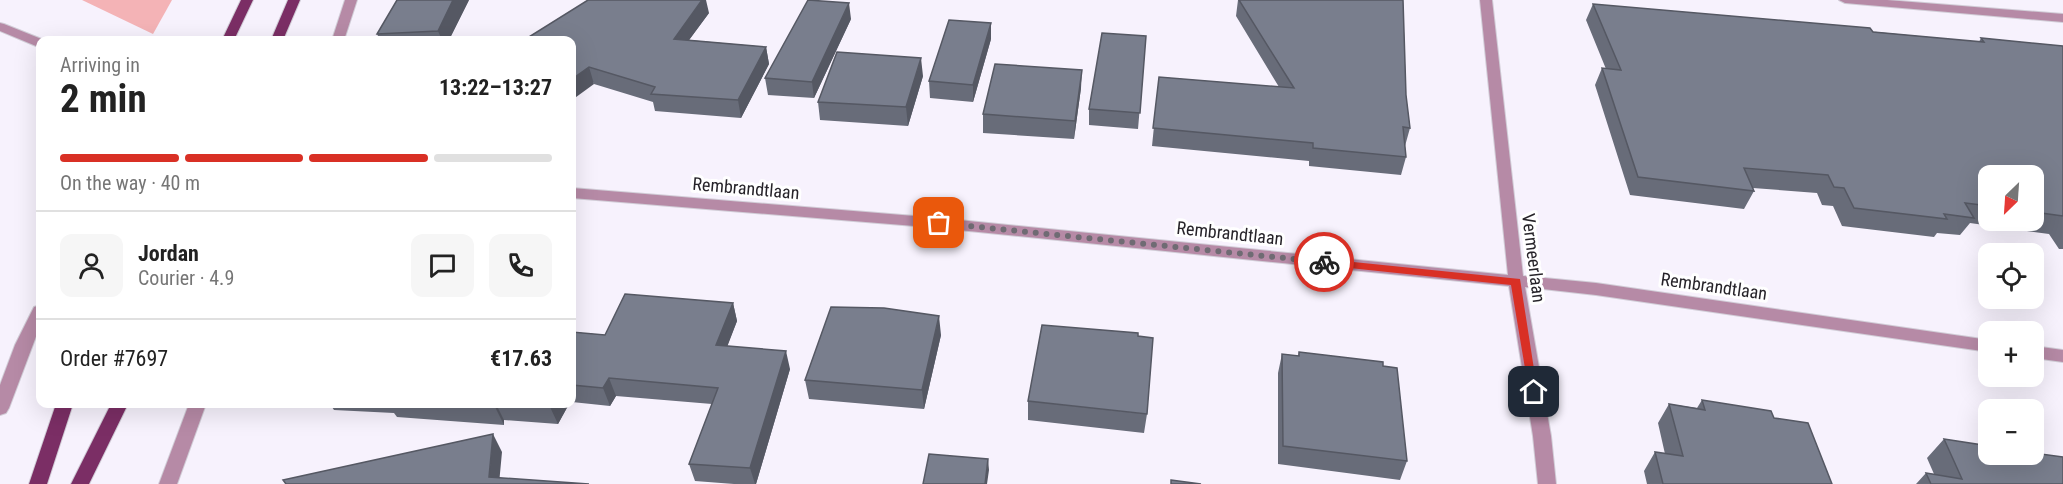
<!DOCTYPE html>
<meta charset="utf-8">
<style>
:root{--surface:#fff;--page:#f6f6f6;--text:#222;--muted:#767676;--line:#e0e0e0;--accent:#d93025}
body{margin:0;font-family:"Roboto Condensed",sans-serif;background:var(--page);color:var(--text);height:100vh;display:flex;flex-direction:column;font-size:22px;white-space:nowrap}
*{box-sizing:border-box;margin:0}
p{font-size:20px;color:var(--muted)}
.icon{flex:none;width:33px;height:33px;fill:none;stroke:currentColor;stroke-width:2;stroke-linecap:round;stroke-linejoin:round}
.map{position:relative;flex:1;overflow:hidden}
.details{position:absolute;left:36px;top:36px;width:540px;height:372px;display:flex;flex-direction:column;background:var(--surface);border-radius:12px;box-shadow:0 6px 24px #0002}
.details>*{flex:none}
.needle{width:39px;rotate:205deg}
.fabs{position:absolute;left:1978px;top:165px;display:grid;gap:12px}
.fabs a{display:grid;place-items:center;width:66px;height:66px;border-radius:12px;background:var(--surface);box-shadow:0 6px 24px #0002;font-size:30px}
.pin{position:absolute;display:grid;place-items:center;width:51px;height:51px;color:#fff;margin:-26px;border-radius:12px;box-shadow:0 3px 9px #0006}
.courier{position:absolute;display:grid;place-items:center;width:60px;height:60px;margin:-30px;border:4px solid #d93025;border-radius:50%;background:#fff;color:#222;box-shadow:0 2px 8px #0007}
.summary em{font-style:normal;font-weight:700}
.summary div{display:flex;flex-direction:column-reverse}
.summary{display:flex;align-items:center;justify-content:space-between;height:102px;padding:0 24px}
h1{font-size:39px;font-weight:700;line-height:45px}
.bar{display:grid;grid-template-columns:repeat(4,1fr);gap:9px 6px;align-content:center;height:72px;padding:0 24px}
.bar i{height:8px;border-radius:4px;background:var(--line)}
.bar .active{background:var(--accent)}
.bar p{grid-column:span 4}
.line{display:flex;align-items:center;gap:15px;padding:0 24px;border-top:2px solid var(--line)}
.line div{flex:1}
.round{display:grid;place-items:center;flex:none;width:63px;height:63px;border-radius:12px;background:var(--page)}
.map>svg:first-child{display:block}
</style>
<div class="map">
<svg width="2063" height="484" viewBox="0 0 2063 484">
<rect width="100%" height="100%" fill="#f7f2fd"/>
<!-- green -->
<path fill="#f4b3b6" d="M82,0H172L153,34Z"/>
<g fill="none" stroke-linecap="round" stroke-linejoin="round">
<!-- minor casing -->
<g stroke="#d1cdd7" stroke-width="2">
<path id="minor" d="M345,0H357L344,40H332Z
M1480,0H1492L1523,276L1596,283L1989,340V352L1596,295L1525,287L1551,436L1556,484H1538L1533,436L1509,286L939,228L572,198V188L939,218L1508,275Z
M1839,0H1887L2063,14V22L1845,3Z
M0,23L4,24L44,40H40V47L36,46L0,31Z
M40,305V326L9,408L6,413L0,415V385L15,345L34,307Z
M2034,346L2063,350V362L2034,358Z
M189,404H206L177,484H159Z"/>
</g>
<!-- major casing -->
<g stroke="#d1cdd7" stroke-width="2">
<path id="major" d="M241,0H253L234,40H222Z
M288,0H300L283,40H271Z
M56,404H73L47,484H29Z
M111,404H128L89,484H71Z"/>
</g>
<!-- minor -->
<use href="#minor" fill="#b68aa6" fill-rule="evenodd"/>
<!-- major -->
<use href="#major" fill="#7b2e65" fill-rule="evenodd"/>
</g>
<!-- wall -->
<path fill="#686c79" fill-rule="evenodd" d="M469,0L449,40H380L377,34Z
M1238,0H1403L1406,95L1410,128L1405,146L1406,157L1401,175L1309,166V161L1152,146L1159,77L1279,87L1236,16Z
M1593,4L1979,42L1981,38L2063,46V249H2059L2049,234L1970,223L1960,235L1937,233L1934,237L1842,226L1833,206L1822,205L1817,193L1753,188L1754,191L1744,209L1630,195L1595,85L1602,68L1606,69L1586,20ZM1989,176H2034V220H1989Z
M709,13L689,40L766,47L769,64L741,118L655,111L653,102L594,84L572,40Z
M851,19L814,98L768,95L765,78Z
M1146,36L1138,129L1089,125V109Z
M991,39L973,102L930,98L929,81Z
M923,76L908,126L820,120L818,102Z
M1081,88L1074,139L983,133V114Z
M733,303L737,321L727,346L790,369L756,484H734L695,481L689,464L712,404L616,396L610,406L572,402V332L605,335Z
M941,335L924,409L809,399L805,380Z
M1299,352L1383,366L1407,461L1400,480L1278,464V373L1282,354L1298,356Z
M1702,400L1774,418L1832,484H1647L1644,471L1655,452L1665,454L1658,423L1669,404L1697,408Z
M1028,401L1147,414L1144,433L1028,420Z
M330,404H569L558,424L504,420V425L397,417L394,413L334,410Z
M1944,439L2063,484H1916L1926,473L1934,474L1927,458Z"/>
<!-- shaded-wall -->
<path fill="#555863" d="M453,0H469L449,40H442L438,31Z
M702,0H706L709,13L678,55L674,39Z
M849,3L851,19L814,98L812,82Z
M991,23V39L973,102V85Z
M766,47L769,64L741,118L738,100Z
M921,58L923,76L908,126L906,107Z
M589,67L594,84L572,100V79Z
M1082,70L1081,88L1074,139L1075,121Z
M733,303L737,321L721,363L716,345Z
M939,316L941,335L924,409L922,390Z
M786,351L790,369L756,484H755L750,468Z
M609,378L616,396L610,406L603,388Z
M495,404H496L504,420V425L495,407Z
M551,404H569L558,424L550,407Z
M493,434L502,452L499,484L489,477Z
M988,459L989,470L987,484H985Z"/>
<!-- building -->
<path fill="#797e8d" stroke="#555863" stroke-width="1.5" d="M397,0H453L438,31L377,34Z
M588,0H702L674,39L766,47L738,100L651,94L655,87L589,67L572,79V40H524Z
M808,0L849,3L812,82L765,78Z
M1239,0H1403L1406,95L1410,128L1403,127L1406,157L1313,148V143L1153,128L1159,77L1294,88Z
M1593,4L1870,28L1873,32L1984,42L1981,38L2063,46V216L2034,212V176H1989V206L1965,203L1974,218L1944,214L1947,219L1854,208L1844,188L1834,187L1828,175L1744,168L1754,191L1638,177L1602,68L1621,70Z
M949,20L991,23L973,85L929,81Z
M1102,33L1146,36L1140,113L1089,109Z
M837,52L921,58L906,107L818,102Z
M995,64L1082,70L1075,121L983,114Z
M625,294L733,303L716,345L786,351L750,468L689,464L718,388L609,378L603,388L572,385V332L605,335Z
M831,307L884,308L939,316L922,390L805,380Z
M1042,325L1138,333V336L1153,338L1147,414L1028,401Z
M1299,352L1383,362V366L1397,368L1407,461L1283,446L1282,354L1299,356Z
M1702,400L1771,411L1774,418L1808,423L1832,484H1663L1655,452L1683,456L1669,404L1705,410Z
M446,404H495V407Z
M515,404H551L550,407Z
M493,434L489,477L589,484H286L283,480Z
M1944,439L1989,446V454H2034V453L2063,457V484H1931L1926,473L1962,479Z
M929,454L988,459L985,484H923Z
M1171,480L1201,484H1171Z"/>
<!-- route -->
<path fill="#d93025" d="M1324,259L1520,279L1538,395H1531L1529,392L1511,285L1321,265L1319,262Z"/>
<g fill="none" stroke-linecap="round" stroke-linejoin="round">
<!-- done -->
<path stroke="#6f6b73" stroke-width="6" stroke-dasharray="0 10.8" d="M939,223L1324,262"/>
</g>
<g text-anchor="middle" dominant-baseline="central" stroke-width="6" stroke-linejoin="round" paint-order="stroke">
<!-- street labels -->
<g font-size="18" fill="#262329" stroke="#fff">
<text transform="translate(746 188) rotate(5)">Rembrandtlaan</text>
<text transform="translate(1230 233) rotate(6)">Rembrandtlaan</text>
<text transform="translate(1534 258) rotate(83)">Vermeerlaan</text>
<text transform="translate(1714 286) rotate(8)">Rembrandtlaan</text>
</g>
</g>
</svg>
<div class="fabs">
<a><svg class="needle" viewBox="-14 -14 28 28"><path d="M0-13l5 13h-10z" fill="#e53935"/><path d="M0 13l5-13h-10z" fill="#767676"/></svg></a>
<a><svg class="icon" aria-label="locate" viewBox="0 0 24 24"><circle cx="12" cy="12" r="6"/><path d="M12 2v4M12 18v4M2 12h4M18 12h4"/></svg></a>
<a>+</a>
<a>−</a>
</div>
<div class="pin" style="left:939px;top:223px;background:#ea580c"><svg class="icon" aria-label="bag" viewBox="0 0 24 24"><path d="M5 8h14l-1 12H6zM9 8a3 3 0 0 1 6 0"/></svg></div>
<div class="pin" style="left:1534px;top:392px;background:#1f2937"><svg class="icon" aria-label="home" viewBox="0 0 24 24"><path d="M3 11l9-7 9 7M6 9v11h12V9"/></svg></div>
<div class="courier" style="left:1324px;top:262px"><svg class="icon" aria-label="bike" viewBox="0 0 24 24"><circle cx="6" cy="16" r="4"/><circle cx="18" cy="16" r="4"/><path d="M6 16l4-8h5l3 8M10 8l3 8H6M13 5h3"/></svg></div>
<section class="details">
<div class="summary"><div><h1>2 min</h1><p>Arriving in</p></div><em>13:22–13:27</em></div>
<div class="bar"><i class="active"></i><i class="active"></i><i class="active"></i><i></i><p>On the way · 40 m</p></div>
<div class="line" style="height:108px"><a class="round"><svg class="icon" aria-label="person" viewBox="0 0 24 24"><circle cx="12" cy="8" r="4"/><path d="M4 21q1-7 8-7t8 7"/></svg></a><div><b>Jordan</b><p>Courier · 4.9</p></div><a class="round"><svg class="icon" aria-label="chat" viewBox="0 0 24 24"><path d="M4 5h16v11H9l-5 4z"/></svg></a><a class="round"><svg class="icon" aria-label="phone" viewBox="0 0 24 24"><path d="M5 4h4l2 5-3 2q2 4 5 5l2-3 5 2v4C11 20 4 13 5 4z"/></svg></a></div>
<div class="line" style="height:78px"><div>Order #7697</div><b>€17.63</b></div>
</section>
</div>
